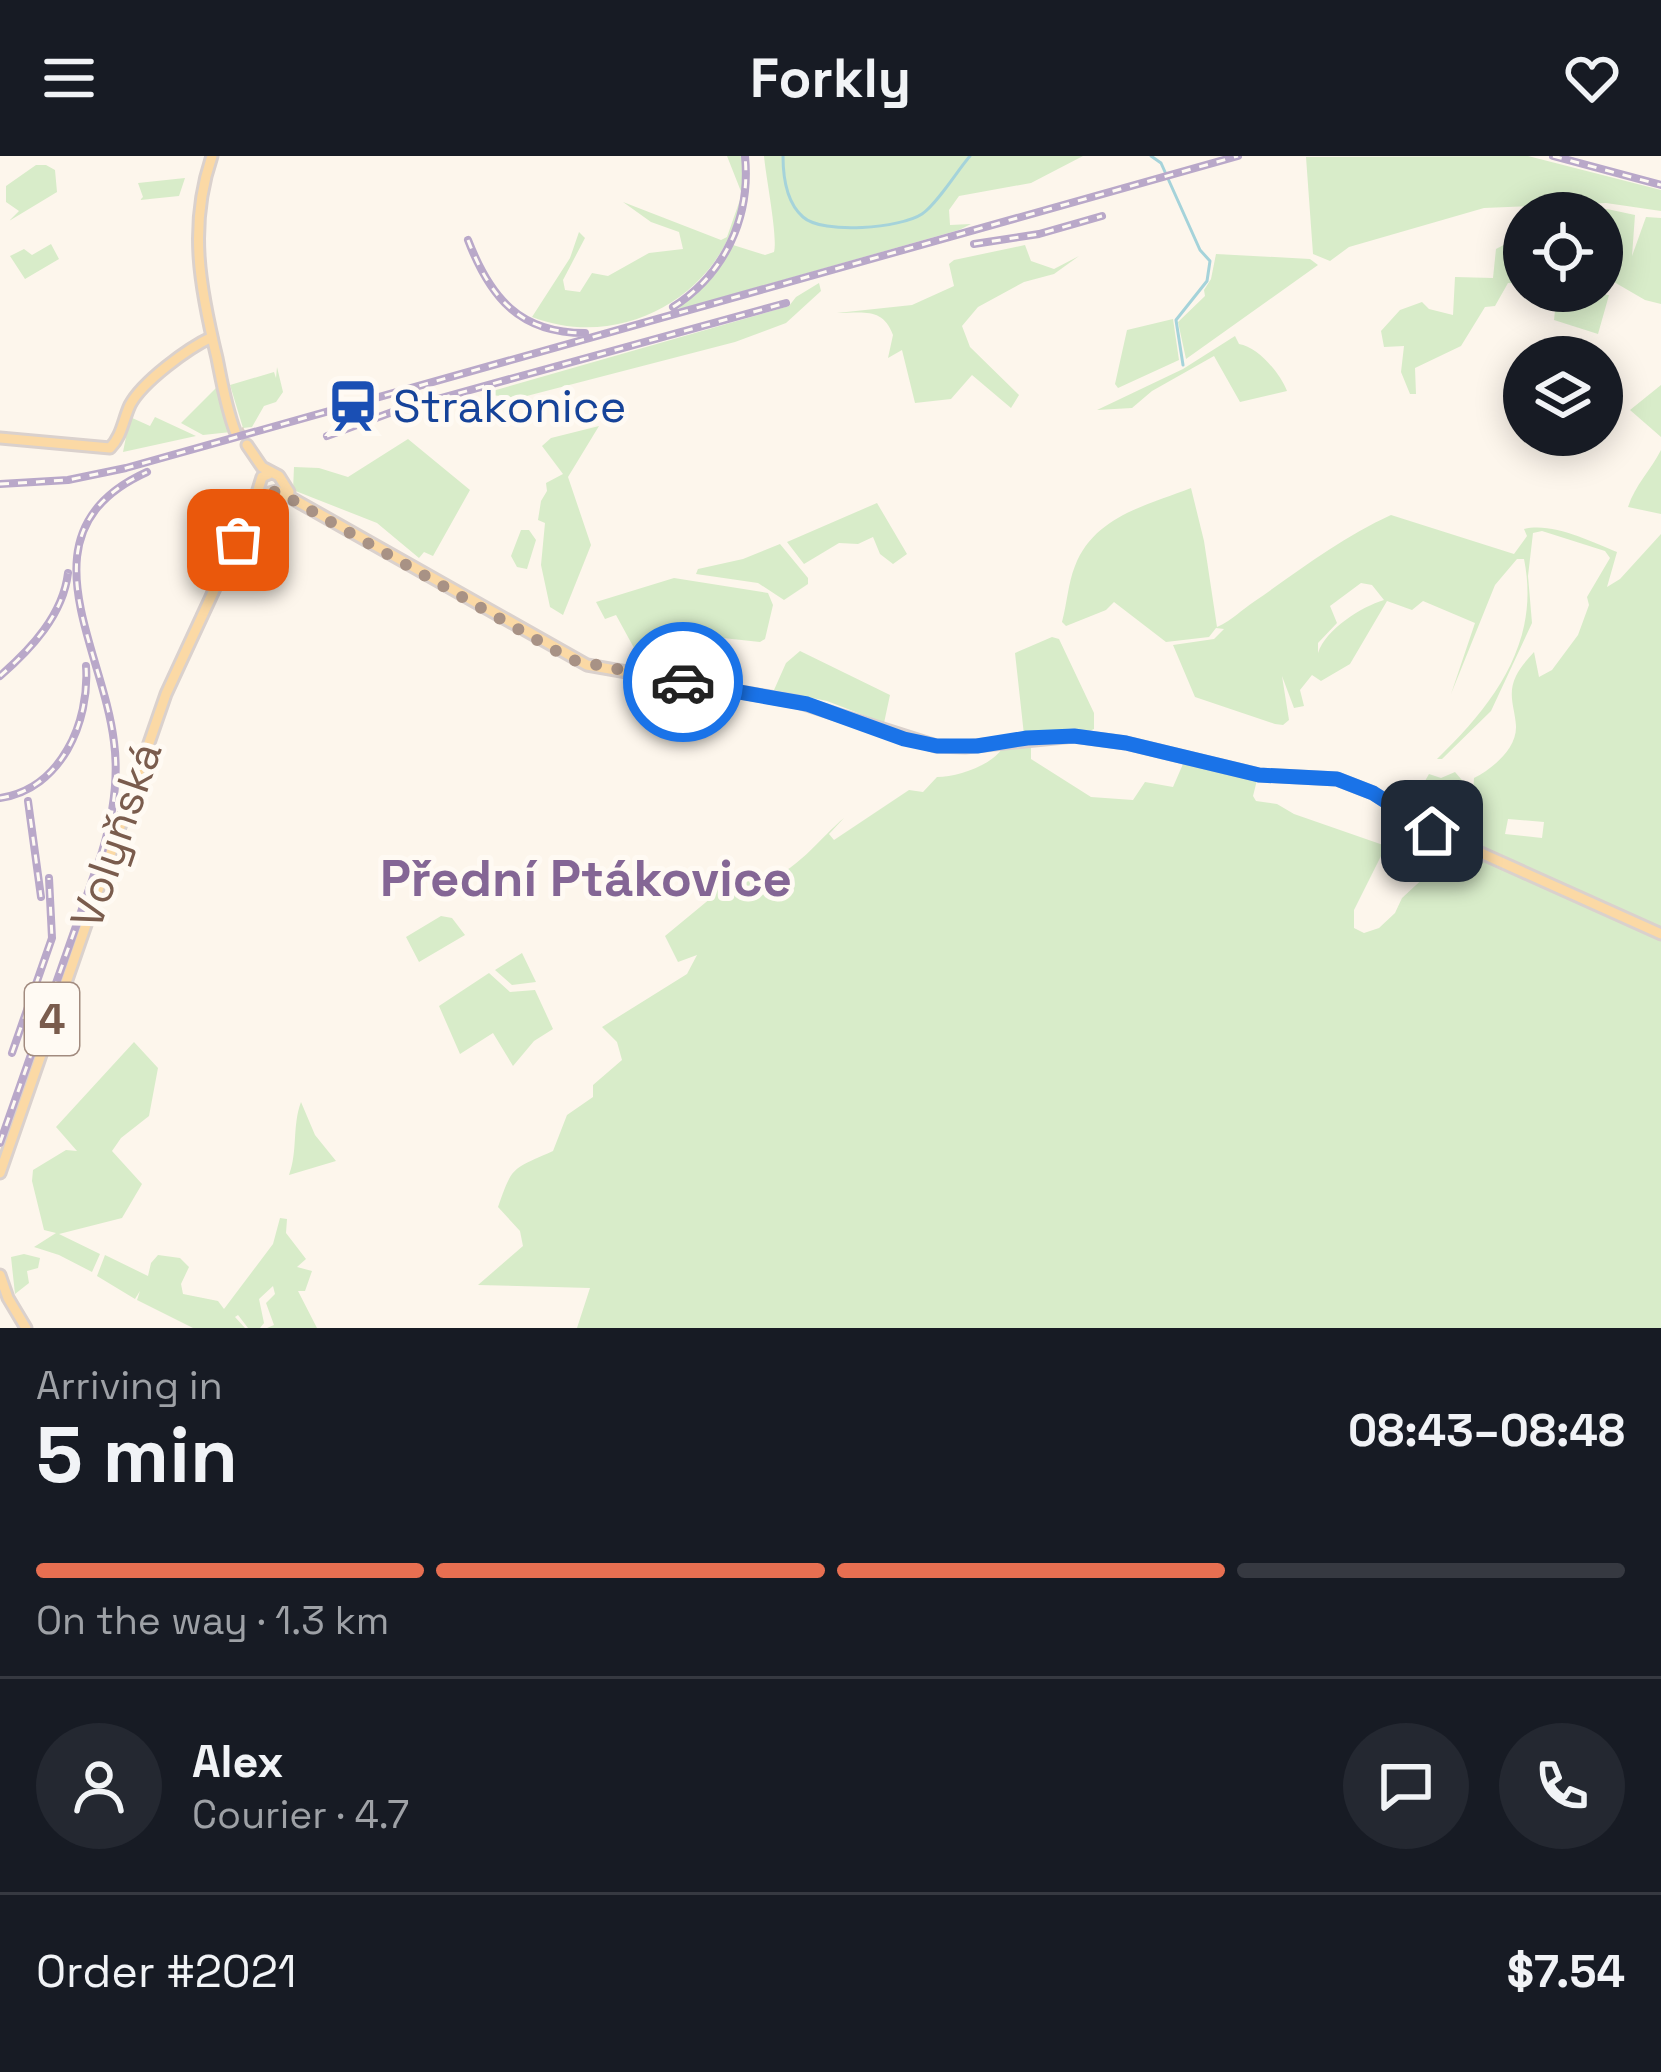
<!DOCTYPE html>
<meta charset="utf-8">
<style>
:root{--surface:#171b24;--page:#242831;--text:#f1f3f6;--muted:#9ea1a6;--line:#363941;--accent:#e76f51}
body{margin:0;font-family:"Space Grotesk",sans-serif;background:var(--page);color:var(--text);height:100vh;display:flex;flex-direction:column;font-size:45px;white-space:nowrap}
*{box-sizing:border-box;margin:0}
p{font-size:39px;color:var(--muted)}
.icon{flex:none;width:66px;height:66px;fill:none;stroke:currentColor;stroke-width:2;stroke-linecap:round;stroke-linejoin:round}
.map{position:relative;height:1172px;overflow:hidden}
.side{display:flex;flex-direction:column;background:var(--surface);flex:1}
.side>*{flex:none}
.fabs{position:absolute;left:1503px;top:36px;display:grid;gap:24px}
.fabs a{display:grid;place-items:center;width:120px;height:120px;border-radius:50%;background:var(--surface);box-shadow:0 6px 30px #0003;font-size:60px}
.pin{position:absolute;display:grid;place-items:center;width:102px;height:102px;color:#fff;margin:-51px;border-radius:24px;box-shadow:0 6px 18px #0006}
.courier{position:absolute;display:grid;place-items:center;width:120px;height:120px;margin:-60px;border:9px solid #1a73e8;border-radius:50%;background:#fff;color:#222;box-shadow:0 3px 15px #0007}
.head em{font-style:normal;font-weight:700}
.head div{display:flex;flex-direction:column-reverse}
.head{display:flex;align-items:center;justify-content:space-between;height:204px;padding:0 36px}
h1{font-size:78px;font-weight:700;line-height:90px}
.bar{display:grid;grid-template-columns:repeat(4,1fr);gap:18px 12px;align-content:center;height:144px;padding:0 36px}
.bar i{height:15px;border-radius:9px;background:var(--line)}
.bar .current{background:var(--accent)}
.bar p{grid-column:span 4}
.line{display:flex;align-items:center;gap:30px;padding:0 36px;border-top:3px solid var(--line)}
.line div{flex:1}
.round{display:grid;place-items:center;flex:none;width:126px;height:126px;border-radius:63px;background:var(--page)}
header{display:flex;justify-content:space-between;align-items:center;height:156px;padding:0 36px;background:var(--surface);font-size:54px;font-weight:700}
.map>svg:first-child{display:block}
</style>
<header><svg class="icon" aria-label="menu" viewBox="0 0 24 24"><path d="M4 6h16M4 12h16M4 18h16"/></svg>Forkly<svg class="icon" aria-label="heart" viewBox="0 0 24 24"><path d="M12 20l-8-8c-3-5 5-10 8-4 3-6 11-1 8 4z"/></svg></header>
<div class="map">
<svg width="1661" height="1172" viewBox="0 0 1661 1172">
<rect width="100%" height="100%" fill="#fdf6ec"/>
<!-- green -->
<path fill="#d8ecc9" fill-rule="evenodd" d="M727,0H742C755,115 639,202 532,161L570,102L579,76L585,82L563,124L565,134L580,136L592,117L608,120L649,97L683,93L679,76L651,66L623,46L721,84L727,81L742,38Z
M764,0H1083L1031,27L959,40L949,54L950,69L971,68L959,74L677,154L712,122L733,89L765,99L774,96C778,81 766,22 764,0Z
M1528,0L1661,34V55L1606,47L1484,52L1349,91L1330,105L1313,98L1306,1Z
M36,9H46L55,14L57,36L9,65L19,55L6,46V30Z
M185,22L179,40L140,44L143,41L138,27Z
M1607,53L1635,59L1632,100L1646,61L1661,62V148L1645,144L1602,119V57H1543Z
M1519,81L1524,82V128L1508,127L1495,150L1485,151L1461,190L1415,212L1416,238H1410L1401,216L1404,190L1384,191L1381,175L1400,154L1422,146L1429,153L1453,159L1455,121L1493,122L1496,93Z
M51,88L59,103L25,123L10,100L24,93L32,99Z
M1025,89L1031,105L1054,113L1079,100L1054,118L1024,126L978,151L962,170L970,191L1019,239L1011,252L972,219L951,243L915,247L902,194L888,202L893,179C883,151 863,157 837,157L912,149L954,130L949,108L954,104Z
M1216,98L1310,103L1318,109L1186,203L1178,166L1205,140L1204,134L1211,123Z
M819,127L821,135L786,167L735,186L519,242L482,238L789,150L796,141Z
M1557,135L1609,139L1598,178L1554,164Z
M1173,163L1179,204L1118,232L1115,228L1127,174Z
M1235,180L1239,188C1258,191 1280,217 1287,235L1240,246L1214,200L1152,235L1132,252L1097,254L1183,213Z
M277,211L283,236L276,246L264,250L252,271L243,272L230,229L274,216L276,222Z
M1661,229V281L1630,254Z
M217,231L231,276L203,279L181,267Z
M130,261L150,270L155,261L196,280L123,296Z
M599,270L568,321L591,389L563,459L550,451L541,409L545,367L538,364L541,345L547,335L546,327L563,318L542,290L551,282Z
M408,283L470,334L433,400L424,396L419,402L377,367L293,334L294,311L319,312L348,321Z
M1661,294V358L1628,351C1635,329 1651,314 1661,294Z
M1191,332L1204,385L1217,471C1233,464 1241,454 1255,445C1300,414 1342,381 1391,359L1514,398L1527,380L1524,373C1552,366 1590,385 1617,396L1607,431L1620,423L1661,378V774L1466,685L1467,681L1456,678L1452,669L1414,644L1429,618L1441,622L1455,616L1473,637L1474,622C1492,613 1517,593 1516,570C1515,552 1507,538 1516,520C1520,511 1528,503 1534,496L1539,521L1552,514L1578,479L1589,449L1587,441L1610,402L1605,395L1542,375L1533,377L1528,420L1532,467L1491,555L1442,603H1437C1494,548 1541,486 1524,403H1517L1495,429L1451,538L1475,467L1423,445L1412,454L1387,445L1350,508L1321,525L1312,519L1300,534L1304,550L1294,552L1282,520L1289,564L1283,569L1275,568L1195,541L1173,489L1214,483L1224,473L1216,472L1209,481L1166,486L1114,446L1106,454L1066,470L1062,466C1067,448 1068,427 1075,410C1094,360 1148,349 1191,332ZM1361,427L1372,429L1384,444C1361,451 1326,473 1318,497V487L1337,467L1330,450ZM1508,663L1544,666L1542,682L1505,678Z
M877,347L907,398L893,408L880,398L873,381L858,388L839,387L804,408L787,386Z
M521,374H529L536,384L527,413L517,411L511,400Z
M780,388L808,422V428L784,444L758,427L696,418L698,413L743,403Z
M674,422L768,437L773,449L765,483L760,486L695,479V469H671L670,486L634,492L616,459L605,463L596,446Z
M1052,481L1059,483L1094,557V573L1087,576L1024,579L1015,497Z
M800,495L890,539L884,567L827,545L774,534L786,507Z
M1031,585V603L1091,641L1133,644L1145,626L1173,631L1183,608L1257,624L1253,640L1256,645L1277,648L1294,658L1386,690L1354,754V772L1364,777L1379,772L1395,757L1402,742L1442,705L1452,688L1661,782V1172H577L590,1132L478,1129L523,1090L520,1075L498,1051C513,1009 511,1014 553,995L567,959L593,941V929L622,904L617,886L602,871L687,818L697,799L678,806L665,780L711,742L729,711C772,752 814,686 844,662L829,678L834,684L909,634L923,636L937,621C958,621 993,609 1003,591Z
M441,760L452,762L465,779L419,806L406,781Z
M522,797L536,826L512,829L495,814Z
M489,817L510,836L535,834L553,873L534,885L513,910L493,877L460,898L439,850Z
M134,886L158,912L149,960L121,982L112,995L142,1028L122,1062L59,1078L100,1098L92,1116L59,1099L34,1091L56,1077L44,1074L32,1025L33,1014L66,994L77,995L56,971Z
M301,946L315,979L336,1005L289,1019C298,995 292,970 301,946Z
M280,1062L287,1063L286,1077L306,1103L297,1111L312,1115L305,1135H298L317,1172H267L274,1169L266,1147L275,1138L273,1130L259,1143L264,1167L260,1172H248L238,1159L235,1161L245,1172H193L137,1144L140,1135L135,1143L97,1120L105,1099L148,1120L151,1107L158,1099L180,1102L189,1111L181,1128L183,1138L218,1145L224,1153L273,1088Z
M24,1098L40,1102L38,1112L27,1115L29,1127L15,1138L11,1101Z"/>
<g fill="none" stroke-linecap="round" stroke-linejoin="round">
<!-- stream -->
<path stroke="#a5d3da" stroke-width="3" d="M783,0C783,21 787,47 803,61C823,79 901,72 922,58C937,48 957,15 970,0
M1151,0L1161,7L1200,94L1210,105L1207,125L1176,164L1183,209"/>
<!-- major-tunnel -->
<path stroke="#dcd0c4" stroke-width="9" stroke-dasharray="9 4.5" stroke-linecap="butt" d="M239,273L247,289"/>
<!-- major casing -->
<g stroke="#dad1cd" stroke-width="15">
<path id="major" d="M212,0C188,70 200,132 217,202C222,227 226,251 235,275
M0,282L110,292C122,280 123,264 130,249C142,226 188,192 212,181
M247,289L262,311L279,320L289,336
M253,350L261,339L277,335L286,339L587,509L798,546L936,590L965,591L1074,580L1126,587L1259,619L1337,623L1373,637L1432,675L1661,778
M0,1017L166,538L253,350L262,321L271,317
M0,1119L8,1142L26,1172"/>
</g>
<!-- major -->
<use href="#major" stroke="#fbd9a5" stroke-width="9"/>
<!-- rail casing -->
<g stroke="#b9a8c9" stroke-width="8">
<path id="rail" d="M1553,0L1661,29
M468,84C490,141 519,177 585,177
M974,88L1039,78L1102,60
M673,151C725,118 751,61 745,0
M441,242L786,147
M327,280L395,255
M0,328L68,324L126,312L1238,0
M0,520C31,493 63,459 68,417
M0,642C61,633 90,566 86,510
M28,645L41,741
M12,897L52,782L49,722
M0,987L102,696C113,660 119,624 114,586C103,490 18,374 147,316"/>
</g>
<!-- rail -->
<use href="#rail" stroke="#fffaf3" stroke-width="3" stroke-dasharray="9" stroke-linecap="butt"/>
</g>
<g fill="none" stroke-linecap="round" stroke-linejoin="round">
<!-- done -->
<path stroke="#a89285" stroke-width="12" stroke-dasharray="0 21.6" d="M238,384L259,340L277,335L572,504L683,526"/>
<!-- route -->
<path stroke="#1a73e8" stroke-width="15" d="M683,526L807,548L904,583L937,590H977L1027,582L1074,580L1126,587L1259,619L1337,623L1373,637L1432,675"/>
</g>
<!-- icons -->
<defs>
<g id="station-bare" transform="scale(4.14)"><path d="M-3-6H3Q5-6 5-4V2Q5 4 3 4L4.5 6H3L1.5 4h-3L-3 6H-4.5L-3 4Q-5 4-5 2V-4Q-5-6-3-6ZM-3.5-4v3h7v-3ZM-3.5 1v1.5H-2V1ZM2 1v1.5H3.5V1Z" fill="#1a4fb4" stroke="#fffaf3" stroke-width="2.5" paint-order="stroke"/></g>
</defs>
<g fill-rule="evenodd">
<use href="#station-bare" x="353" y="250"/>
</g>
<g text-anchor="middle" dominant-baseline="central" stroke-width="10" stroke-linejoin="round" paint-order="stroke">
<!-- shield labels -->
<rect fill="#fffaf3" stroke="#a28b7f" stroke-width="3" x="25" y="827" width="54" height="72" rx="9"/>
<g font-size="42" font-weight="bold" fill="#7a5c4d">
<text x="52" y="863">4</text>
</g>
<!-- transit labels -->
<g font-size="45" fill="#164399" stroke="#fffaf3" text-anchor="start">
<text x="393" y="250">Strakonice</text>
</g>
<!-- street labels -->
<g font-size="45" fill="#7a5c4d" stroke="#fffaf3">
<text transform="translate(116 679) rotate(-71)">Volyňská</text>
</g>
<!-- quarter labels -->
<g font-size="51" font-weight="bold" fill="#846695" stroke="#fffaf3">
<text x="586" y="722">Přední Ptákovice</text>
</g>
</g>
</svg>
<div class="fabs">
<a><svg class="icon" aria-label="locate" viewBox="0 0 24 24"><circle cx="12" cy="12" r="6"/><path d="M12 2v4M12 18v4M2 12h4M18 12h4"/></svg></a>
<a><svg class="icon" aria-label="layers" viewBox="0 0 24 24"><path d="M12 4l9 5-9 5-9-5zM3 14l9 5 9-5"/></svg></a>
</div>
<div class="pin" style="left:238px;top:384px;background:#ea580c"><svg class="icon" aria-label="bag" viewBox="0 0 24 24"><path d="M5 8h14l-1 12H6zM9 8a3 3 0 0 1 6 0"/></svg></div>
<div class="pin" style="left:1432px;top:675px;background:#1f2937"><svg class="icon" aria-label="home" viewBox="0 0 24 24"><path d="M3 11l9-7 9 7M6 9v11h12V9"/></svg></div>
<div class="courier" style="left:683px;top:526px"><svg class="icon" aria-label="car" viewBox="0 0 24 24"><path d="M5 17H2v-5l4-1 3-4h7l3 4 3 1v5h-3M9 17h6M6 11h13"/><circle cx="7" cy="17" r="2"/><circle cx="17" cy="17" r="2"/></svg></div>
</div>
<section class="side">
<div class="head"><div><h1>5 min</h1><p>Arriving in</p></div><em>08:43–08:48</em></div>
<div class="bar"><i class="current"></i><i class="current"></i><i class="current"></i><i></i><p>On the way · 1.3 km</p></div>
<div class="line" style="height:216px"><a class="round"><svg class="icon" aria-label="person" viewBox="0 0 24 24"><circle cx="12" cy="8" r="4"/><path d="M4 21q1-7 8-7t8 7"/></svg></a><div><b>Alex</b><p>Courier · 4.7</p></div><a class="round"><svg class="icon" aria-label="chat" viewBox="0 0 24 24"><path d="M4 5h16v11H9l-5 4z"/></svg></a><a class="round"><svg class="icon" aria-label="phone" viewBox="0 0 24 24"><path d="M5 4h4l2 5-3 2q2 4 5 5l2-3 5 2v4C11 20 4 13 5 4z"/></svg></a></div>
<div class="line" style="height:156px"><div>Order #2021</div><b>$7.54</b></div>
</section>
